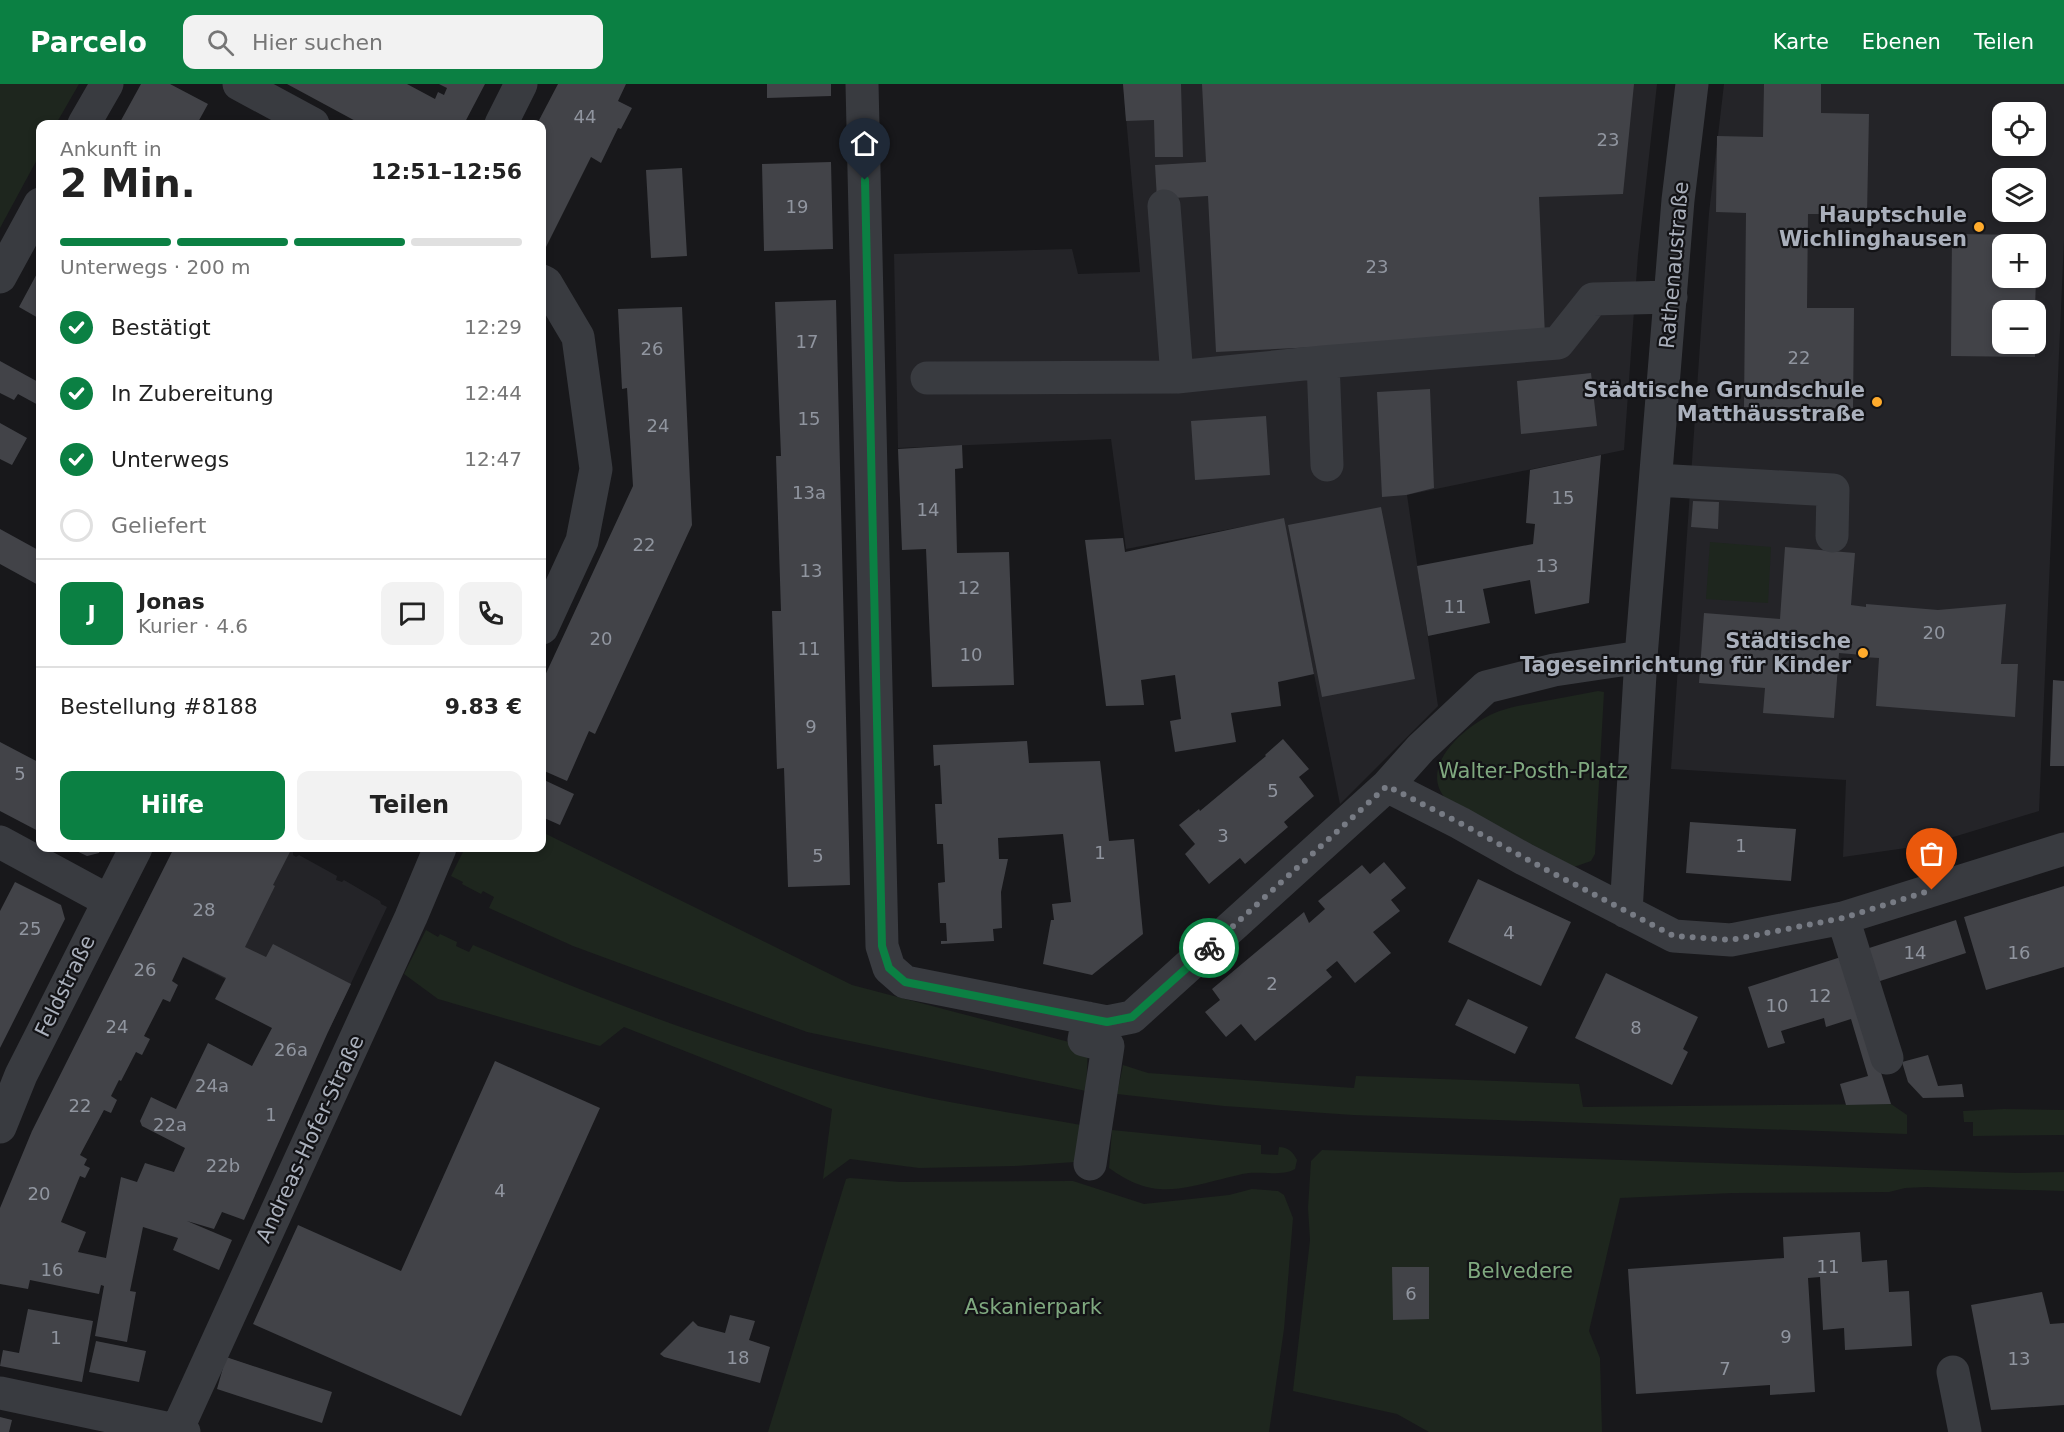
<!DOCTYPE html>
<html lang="de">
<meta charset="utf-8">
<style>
:root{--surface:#fff;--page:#f2f2f2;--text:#222;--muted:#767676;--line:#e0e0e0;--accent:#0b8043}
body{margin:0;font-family:"DejaVu Sans",sans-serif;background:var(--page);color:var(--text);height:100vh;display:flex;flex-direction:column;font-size:22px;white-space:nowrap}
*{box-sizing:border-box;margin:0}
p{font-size:20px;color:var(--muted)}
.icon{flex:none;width:33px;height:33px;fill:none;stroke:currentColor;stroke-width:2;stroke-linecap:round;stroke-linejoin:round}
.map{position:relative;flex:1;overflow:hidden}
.sheet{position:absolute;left:36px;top:36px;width:510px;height:732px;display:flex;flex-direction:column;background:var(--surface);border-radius:12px;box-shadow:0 3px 9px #0003}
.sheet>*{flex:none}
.tools{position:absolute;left:1992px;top:18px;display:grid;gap:12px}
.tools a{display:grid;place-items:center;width:54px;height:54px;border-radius:12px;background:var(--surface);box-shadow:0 3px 9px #0003;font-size:30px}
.pin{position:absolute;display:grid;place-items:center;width:51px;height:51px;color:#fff;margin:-62px -26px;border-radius:50% 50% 50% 0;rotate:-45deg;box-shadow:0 0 6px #0007}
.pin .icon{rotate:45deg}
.courier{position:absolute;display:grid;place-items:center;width:60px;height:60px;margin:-30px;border:4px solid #0b8043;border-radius:50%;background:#fff;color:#222;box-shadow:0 2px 8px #0007}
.headline em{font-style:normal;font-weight:700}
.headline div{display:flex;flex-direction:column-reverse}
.headline{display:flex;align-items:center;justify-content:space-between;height:102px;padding:0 24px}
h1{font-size:39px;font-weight:700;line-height:45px}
.bar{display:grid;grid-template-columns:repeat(4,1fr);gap:9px 6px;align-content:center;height:72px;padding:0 24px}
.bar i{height:8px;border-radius:4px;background:var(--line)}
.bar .selected{background:var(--accent)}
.bar p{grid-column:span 4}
.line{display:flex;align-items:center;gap:15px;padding:0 24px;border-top:2px solid var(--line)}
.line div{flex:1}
.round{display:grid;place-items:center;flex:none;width:63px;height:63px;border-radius:12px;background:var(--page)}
ol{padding:0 24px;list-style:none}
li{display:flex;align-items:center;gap:18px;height:66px}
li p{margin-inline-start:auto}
li .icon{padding:6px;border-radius:50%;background:var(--accent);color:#fff;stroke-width:4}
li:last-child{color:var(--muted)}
li i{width:33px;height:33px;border:3px solid var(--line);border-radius:50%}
.action{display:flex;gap:12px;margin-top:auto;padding:12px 24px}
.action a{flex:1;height:69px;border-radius:12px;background:var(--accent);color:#fff;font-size:24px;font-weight:700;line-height:69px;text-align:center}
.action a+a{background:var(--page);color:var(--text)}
header{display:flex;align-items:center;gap:36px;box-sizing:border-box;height:84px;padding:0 30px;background:var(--accent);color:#fff}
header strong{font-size:28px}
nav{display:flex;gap:33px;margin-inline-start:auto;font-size:21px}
.search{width:420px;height:54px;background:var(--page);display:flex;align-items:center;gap:15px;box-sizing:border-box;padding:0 21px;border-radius:12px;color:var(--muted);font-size:22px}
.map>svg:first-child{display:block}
</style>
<header>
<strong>Parcelo</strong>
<div class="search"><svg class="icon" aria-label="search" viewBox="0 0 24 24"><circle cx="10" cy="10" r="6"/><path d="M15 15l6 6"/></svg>Hier suchen</div>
<nav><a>Karte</a><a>Ebenen</a><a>Teilen</a></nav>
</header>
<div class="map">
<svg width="2064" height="1348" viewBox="0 0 2064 1348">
<rect width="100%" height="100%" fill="#18181b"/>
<!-- built -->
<path fill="#242428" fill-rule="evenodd" d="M1123,0H1657L1638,171L1624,366L1407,411L1438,622L1340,720L1283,435L1126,465L1111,355L898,364L894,170L1072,165L1078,190L1140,188Z
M1724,0H2064V156L2039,727L1927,761L1843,773L1846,696L1671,685L1709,129ZM2002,28H2036V62H2002ZM2002,94H2036V128H2002ZM2002,160H2036V194H2002ZM2002,226H2036V260H2002Z
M174,764H286L293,768V771L296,773L299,771L337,792L336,796L342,798L344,796L380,817L381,820L387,823L328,948L132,847Z"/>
<!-- green -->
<path fill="#1e261e" d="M0,0H79L56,40H40V70L0,144Z
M1710,458L1771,463L1768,519L1706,515Z
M1598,607L1604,608L1595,770L1591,777L1574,783L1446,715C1415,681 1472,635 1503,626C1513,622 1524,621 1534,619C1556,615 1577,611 1598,607Z
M542,748L852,901L1088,963L1086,1007L807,948L573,862L489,824L494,813L483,807L481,810L462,800L463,798L451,792L465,764H542Z
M426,846L438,853L440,850L457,858L456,862L469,868L473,861C620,924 772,981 929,1014C979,1024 1030,1032 1081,1041L1075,1078L1015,1082L919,1084L850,1075L823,1095L832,1025L624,943L600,962L438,915L404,890Z
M1123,981L1148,989L1354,1004L1356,992L1579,1000L1583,1023L1891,1020L1907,1031V1050L1353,1031L1224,1022L1117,1010Z
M2004,1025L2064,1026V1051L1973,1052V1038H1964L1963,1027Z
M1112,1046L1261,1061V1070L1278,1071L1279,1063C1288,1063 1293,1068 1297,1076L1295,1085C1283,1092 1263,1088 1249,1089C1240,1090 1231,1093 1222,1095C1175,1107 1151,1114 1109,1084Z
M1322,1066L2017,1089L2064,1088V1107L1926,1103L1905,1104L1889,1108L1732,1109L1620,1114L1589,1247L1600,1274L1602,1348H1429L1397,1330L1293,1307L1310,1156L1308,1124L1311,1077Z
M850,1094L900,1098L1073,1097L1144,1120L1229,1111L1252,1105L1278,1107L1284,1111L1293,1134L1284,1245L1269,1348H768L846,1095Z"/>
<!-- building -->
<path fill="#424348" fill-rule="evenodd" d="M141,0H170L208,20L197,40H119Z
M287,0H407L435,15L438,8L444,11L447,4L439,0H485L464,40H361Z
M558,0H626L618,17L632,24L621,45L618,44L601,79L591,73L546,163L542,161V40H537Z
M767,0H831V12L767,14Z
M1123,0H1181L1183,73H1155L1154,36L1126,37Z
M1202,0H1634L1623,110L1539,113L1545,252L1216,268L1208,112L1157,115L1155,81L1206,78Z
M1764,0H1821V29L1869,30L1867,130H1808L1807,224H1854L1853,324L1744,323L1746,129L1716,128L1717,52L1763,53Z
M831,78L833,165L764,167L762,80Z
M682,84L687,172L651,174L646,86Z
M1952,150L2036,151V160H2002V194H2036L2035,226H2002V260H2035V273L1951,272Z
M40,184V235L19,223Z
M836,216L850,801L788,803L784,684L777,685L772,527H781L776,372H781L775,218Z
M682,223L692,441L595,650L589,647L567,697L542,686V598L633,402L627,304L622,305L618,225Z
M0,277L40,299V322L18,310L14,316L0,309Z
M1591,289L1597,342L1521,350L1517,297Z
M1430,305L1434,404L1406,411L1382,413L1377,308Z
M1266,332L1270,391L1195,396L1191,337Z
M0,339L27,354L12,381L0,375Z
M962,361L963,384L955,385L957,469L1009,468L1014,601L932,603L926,465L902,466L898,365Z
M1601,371L1589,519L1535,530L1530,496L1483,505L1490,539L1428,552L1417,482L1533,460L1535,440L1526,439L1530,386Z
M1693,417L1719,418L1718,445L1691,443Z
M1381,423L1415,595L1322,613L1288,441Z
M1284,434L1314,590L1278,598L1281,622L1231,629L1236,658L1175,668L1170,637L1181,635L1175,591L1141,596L1144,621L1106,622L1085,456L1123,454L1125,468Z
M0,445L40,467V502L0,480Z
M1785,463L1855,469L1851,521L1866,523V520L1938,526L2006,520L2001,580H2018L2015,633L1876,622L1879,574L1863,573V571L1839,569L1834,634L1763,629L1765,604L1699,599L1704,529L1780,535Z
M2053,596L2064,597V682H2050Z
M1283,655L1309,685L1299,693L1314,712L1284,738L1288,743L1245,780L1240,774L1209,800L1185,770L1195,760L1179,741L1199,725L1200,727L1266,672L1265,671Z
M1027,657L1029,679L1100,677L1109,757L1134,755L1143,850L1092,891L1043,880L1051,836H1054L1052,820L1071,818L1063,750L998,754L999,775H1008L1001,808L1002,844L993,845L994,857L941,860V857H947L946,839H940L938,799L945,798L943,760H937L935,720H942L940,681L934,682L933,661Z
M0,658L40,679V748L0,727Z
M542,695L574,710L560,741L542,733Z
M1690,738L1796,745L1791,797L1686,789Z
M70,764H101L99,769L87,772Z
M174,764H292L273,801L275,802L245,863L266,873L273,860L351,900L328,948L244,1136L222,1128L214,1145L187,1137L232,1156L219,1186L173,1166L178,1154L143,1143L130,1207L136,1208L127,1258L95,1252L104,1202L101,1201L99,1210L30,1196L28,1205L0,1200V1124L32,1047ZM183,873L226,894L215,915L272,944L252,982L208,959L176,1025L151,1013L140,1037L142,1042L185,1064L174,1088L145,1079L137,1098L121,1093L106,1174L78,1168L86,1148L61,1138L80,1092L85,1094L90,1084L84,1081L87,1075L80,1071L104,1026L111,1029L117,1016L111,1012L119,996L121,997L136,968L142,971L150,955L144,952L163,915L170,918L178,901L172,897Z
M1384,778L1406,804L1391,816L1400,827L1373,848L1391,869L1355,899L1337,877L1326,886L1332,893L1255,957L1241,940L1226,953L1205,928L1220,916L1212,905L1304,828L1309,839L1325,825L1318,817L1362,781L1370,790Z
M1478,795L1571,838L1541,902L1448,858Z
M15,798L61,821L65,835L0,964V827Z
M2064,802V883L1986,906L1964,833Z
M1956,836L1966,869L1874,899L1863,866Z
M1844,872L1891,1020L1846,1021L1840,1000L1868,992L1851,935L1826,943L1824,934L1781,947L1785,959L1768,964L1748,903Z
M1606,889L1698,933L1683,965L1688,968L1672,1001L1575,954Z
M1468,915L1528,943L1515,970L1455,941Z
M1928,971L1938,1002L1962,1000L1964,1013L1923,1014L1908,998L1902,978Z
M495,977L600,1024L461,1332L253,1240L298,1141L401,1187Z
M1860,1148L1862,1178L1887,1176L1889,1208L1909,1207L1912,1262L1845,1266L1844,1244L1823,1246L1820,1193L1808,1194L1815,1308L1770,1311V1301L1636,1310L1628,1185L1784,1174L1783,1153Z
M1392,1183H1429V1235L1393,1236Z
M2042,1208L2050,1240L2064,1239V1321L1991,1326L1971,1221Z
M28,1225L93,1237L82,1298L0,1282L3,1266L19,1269Z
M730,1231L755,1237L749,1256L770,1263L760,1299L664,1273L660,1270L693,1237L698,1242L725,1249Z
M96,1257L146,1267L139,1298L89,1288Z
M226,1273L332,1308L322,1339L217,1305Z
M0,1333L12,1336L9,1348H0Z"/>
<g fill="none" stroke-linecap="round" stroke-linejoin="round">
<!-- minor -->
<path stroke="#393b40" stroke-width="33" d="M239,0L313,40
M862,0L882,862L889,884L905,898L1107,938L1132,933L1387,702L1421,664L1486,603L1554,586L1641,573
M84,40L107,0
M501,40L521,0
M1164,122L1177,293
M0,193L40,120
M542,197L546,199L578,253L596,385L582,457L542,544
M1323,278L1327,381
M927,294L1177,293L1323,278L1558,259L1593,215L1671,213
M1656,396L1833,406L1832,452
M1387,702L1460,739L1524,775L1674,852L1731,856L1843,834L2064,765
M0,758L107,816
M1626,828L1641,573L1678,116L1692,0
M1843,834L1887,974
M1088,934L1084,956L1108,962L1090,1080
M0,1043L21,991L136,764
M1953,1288L1965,1348
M0,1309L184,1348
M177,1346L411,833L440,764"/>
</g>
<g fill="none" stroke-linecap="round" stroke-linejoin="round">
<!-- done -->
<path stroke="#777b84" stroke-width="6" stroke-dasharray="0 10.8" d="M1209,864L1387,702L1460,739L1545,785L1674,852L1731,856L1843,834L1932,806"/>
<!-- route -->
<path stroke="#0b8043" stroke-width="8" d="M865,96L882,862L889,884L905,898L1107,938L1132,933L1209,864"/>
</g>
<!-- markers -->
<g fill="#ffab2c" stroke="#131316" stroke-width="2">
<circle cx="1979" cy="143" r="6"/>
<circle cx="1877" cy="318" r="6"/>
<circle cx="1863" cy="569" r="6"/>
</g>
<g text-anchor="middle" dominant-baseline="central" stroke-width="4.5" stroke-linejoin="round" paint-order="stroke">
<!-- number labels -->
<g font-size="18" fill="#90959f">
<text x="585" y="32">44</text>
<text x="1608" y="55">23</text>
<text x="797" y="122">19</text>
<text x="1377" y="182">23</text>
<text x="807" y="257">17</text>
<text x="652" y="264">26</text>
<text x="1799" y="273">22</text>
<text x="809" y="334">15</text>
<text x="658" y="341">24</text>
<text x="809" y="408">13a</text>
<text x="1563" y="413">15</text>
<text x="928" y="425">14</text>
<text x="644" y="460">22</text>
<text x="1547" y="481">13</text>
<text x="811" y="486">13</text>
<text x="969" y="503">12</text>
<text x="1455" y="522">11</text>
<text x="1934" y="548">20</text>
<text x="601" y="554">20</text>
<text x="809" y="564">11</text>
<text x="971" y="570">10</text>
<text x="811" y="642">9</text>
<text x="20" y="689">5</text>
<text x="1273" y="706">5</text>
<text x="1223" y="751">3</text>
<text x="1741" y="761">1</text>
<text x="1100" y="768">1</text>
<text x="818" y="771">5</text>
<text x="204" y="825">28</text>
<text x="30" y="844">25</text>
<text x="1509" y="848">4</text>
<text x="1915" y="868">14</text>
<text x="2019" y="868">16</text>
<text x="145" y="885">26</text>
<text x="1272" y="899">2</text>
<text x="1820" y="911">12</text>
<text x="1777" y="921">10</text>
<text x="117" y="942">24</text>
<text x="1636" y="943">8</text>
<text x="291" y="965">26a</text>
<text x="212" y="1001">24a</text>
<text x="80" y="1021">22</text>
<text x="271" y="1030">1</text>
<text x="170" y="1040">22a</text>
<text x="223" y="1081">22b</text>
<text x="500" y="1106">4</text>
<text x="39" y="1109">20</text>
<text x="1828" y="1182">11</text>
<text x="52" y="1185">16</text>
<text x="1411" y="1209">6</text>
<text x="1786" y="1252">9</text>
<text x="56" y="1253">1</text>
<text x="738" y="1273">18</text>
<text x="2019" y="1274">13</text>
<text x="1725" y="1284">7</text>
</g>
<!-- poi labels -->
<g font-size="21" font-weight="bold" fill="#aab0bc" stroke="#131316" text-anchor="end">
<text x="1967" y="131">Hauptschule<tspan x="1967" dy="24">Wichlinghausen</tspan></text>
<text x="1865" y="306">Städtische Grundschule<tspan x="1865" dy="24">Matthäusstraße</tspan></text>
<text x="1851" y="557">Städtische<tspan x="1851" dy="24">Tageseinrichtung für Kinder</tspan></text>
</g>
<!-- street labels -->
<g font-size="21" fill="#aab0bc" stroke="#131316">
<text transform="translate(1674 181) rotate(-85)">Rathenaustraße</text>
<text transform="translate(65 902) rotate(-64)">Feldstraße</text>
<text transform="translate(310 1055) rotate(-65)">Andreas-Hofer-Straße</text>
</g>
<!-- park labels -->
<g font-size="21" fill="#7fa87f" stroke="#131316">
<text x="1533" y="687">Walter-Posth-Platz</text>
<text x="1520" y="1187">Belvedere</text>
<text x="1033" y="1223">Askanierpark</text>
</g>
</g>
</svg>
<div class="tools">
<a><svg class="icon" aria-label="locate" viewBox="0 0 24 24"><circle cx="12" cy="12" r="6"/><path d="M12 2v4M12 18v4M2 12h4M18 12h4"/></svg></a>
<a><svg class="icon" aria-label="layers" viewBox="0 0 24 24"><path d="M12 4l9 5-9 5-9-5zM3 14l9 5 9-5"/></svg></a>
<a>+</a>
<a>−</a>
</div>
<div class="pin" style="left:1932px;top:806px;background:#ea580c"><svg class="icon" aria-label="bag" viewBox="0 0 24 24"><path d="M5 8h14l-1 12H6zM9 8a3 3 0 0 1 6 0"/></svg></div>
<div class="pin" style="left:865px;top:96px;background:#1f2937"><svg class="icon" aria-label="home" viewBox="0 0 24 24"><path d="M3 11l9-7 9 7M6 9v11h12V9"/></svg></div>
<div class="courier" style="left:1209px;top:864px"><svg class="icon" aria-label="bike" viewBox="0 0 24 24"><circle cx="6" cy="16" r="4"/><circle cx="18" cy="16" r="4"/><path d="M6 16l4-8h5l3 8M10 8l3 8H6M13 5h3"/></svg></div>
<section class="sheet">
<div class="headline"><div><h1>2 Min.</h1><p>Ankunft in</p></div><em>12:51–12:56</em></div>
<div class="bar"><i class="selected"></i><i class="selected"></i><i class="selected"></i><i></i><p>Unterwegs · 200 m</p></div>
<ol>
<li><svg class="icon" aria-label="check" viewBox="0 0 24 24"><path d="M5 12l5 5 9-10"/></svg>Bestätigt<p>12:29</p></li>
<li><svg class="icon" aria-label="check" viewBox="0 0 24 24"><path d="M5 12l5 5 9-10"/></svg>In Zubereitung<p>12:44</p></li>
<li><svg class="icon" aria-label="check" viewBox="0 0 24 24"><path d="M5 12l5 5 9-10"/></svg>Unterwegs<p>12:47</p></li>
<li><i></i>Geliefert</li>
</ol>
<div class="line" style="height:108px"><b class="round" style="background:var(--accent);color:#fff">J</b><div><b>Jonas</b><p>Kurier · 4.6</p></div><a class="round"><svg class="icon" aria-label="chat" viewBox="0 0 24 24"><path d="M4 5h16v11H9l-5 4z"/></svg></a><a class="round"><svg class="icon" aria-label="phone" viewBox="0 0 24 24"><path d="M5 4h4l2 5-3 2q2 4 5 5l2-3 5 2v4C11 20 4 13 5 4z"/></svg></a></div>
<div class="line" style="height:78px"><div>Bestellung #8188</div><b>9.83 €</b></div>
<div class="action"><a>Hilfe</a><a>Teilen</a></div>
</section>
</div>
